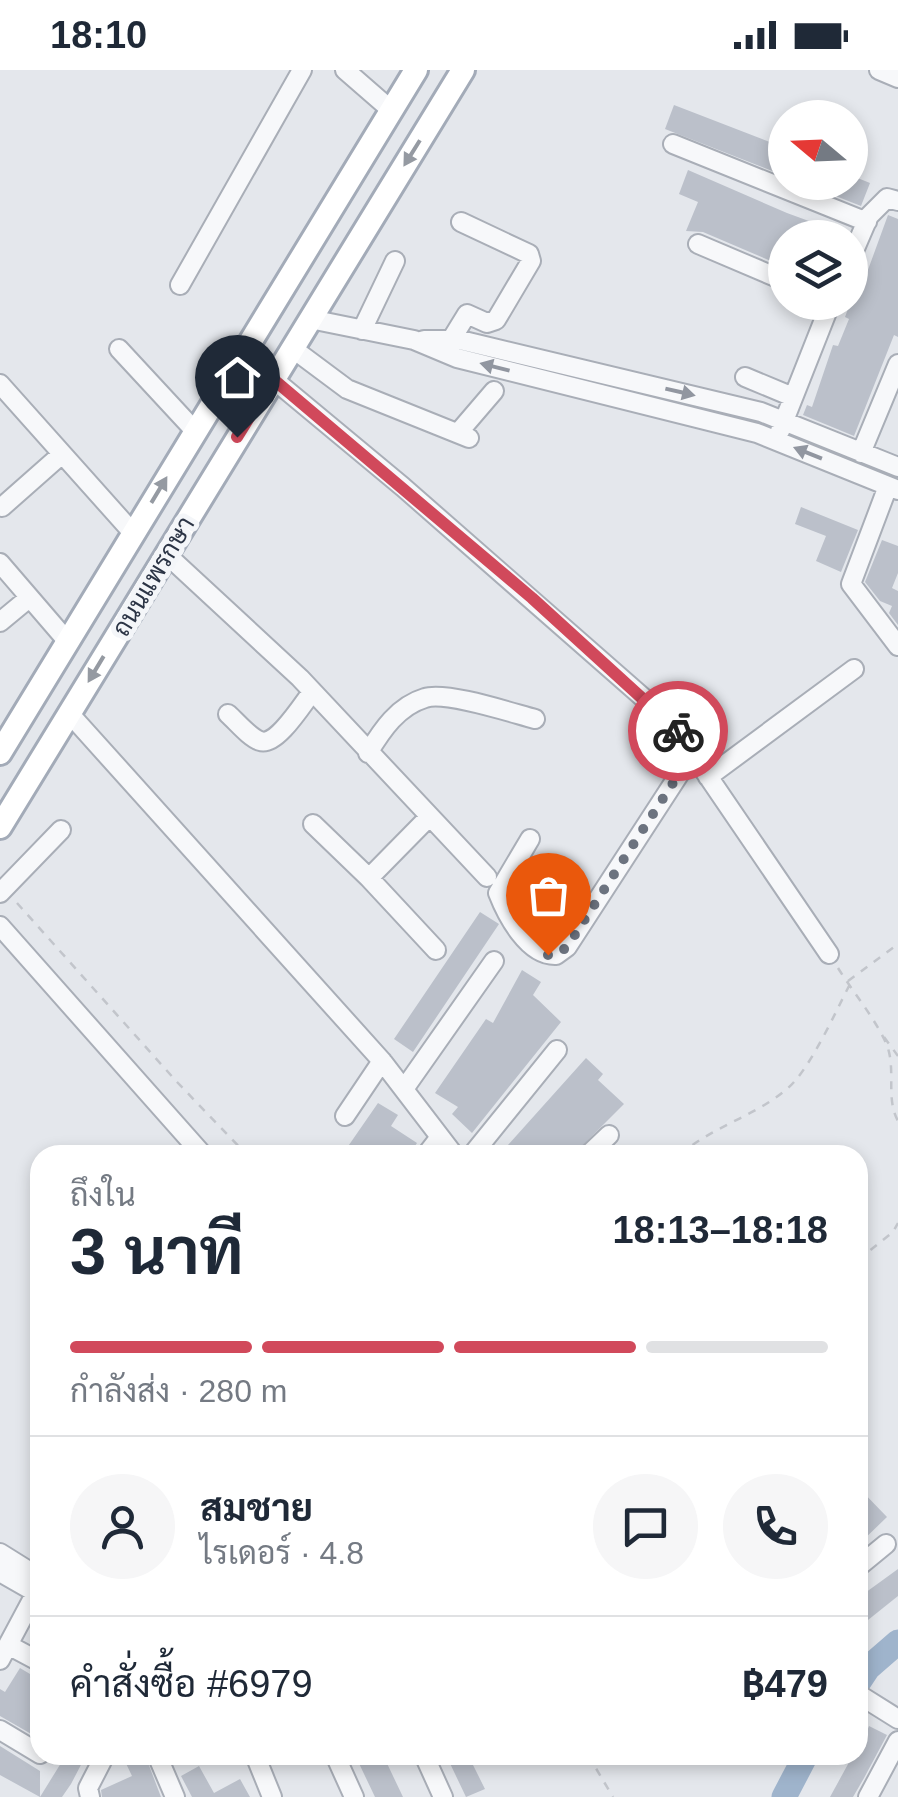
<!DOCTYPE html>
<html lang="th">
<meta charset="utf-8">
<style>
:root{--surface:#fff;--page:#f6f6f7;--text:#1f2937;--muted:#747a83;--line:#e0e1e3;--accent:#d1495b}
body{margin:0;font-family:Arial,Sarabun,sans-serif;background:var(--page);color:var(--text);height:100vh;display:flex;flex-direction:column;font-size:38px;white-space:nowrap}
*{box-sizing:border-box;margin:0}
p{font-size:32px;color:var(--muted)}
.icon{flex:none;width:55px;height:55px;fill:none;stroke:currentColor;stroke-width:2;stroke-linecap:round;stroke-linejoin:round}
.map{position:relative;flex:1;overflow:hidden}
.details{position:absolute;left:30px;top:1075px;width:838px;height:620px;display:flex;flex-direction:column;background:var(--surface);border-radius:30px;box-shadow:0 5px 15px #0003}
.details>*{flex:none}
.needle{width:65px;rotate:289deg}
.fabs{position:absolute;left:768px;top:30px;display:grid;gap:20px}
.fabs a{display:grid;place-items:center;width:100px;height:100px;border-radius:50%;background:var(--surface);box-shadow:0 5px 15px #0003;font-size:50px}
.pin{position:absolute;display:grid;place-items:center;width:85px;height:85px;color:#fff;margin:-102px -42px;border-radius:50% 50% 50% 0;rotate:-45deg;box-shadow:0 0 10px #0007}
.pin .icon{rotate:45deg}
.courier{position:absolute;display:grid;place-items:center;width:100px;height:100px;margin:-50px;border:8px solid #d1495b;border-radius:50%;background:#fff;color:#222;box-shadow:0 2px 12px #0007}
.overview em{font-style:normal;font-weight:700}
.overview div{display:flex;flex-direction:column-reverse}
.overview{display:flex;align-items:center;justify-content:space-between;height:170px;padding:0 40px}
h1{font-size:65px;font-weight:700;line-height:75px}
.bar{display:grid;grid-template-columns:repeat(4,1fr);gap:15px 10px;align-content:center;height:120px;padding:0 40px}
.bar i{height:12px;border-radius:8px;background:var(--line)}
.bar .active{background:var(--accent)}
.bar p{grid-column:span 4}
.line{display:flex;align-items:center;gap:25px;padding:0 40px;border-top:2px solid var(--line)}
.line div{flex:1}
.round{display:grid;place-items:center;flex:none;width:105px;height:105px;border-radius:52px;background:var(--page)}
.status{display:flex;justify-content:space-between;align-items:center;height:70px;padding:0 50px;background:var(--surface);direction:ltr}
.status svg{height:28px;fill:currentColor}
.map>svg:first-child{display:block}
</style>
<div class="status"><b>18:10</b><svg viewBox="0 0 49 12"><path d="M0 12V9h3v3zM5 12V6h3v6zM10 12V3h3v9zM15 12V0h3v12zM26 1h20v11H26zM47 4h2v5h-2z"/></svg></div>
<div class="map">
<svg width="898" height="1727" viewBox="0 0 898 1727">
<rect width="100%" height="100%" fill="#e4e7ec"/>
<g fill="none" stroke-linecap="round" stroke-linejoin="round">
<!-- river -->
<path stroke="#9fb4cc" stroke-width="25" d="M858,1613L868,1598L898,1572
M784,1727L806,1685"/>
</g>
<!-- building -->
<path fill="#bbc0ca" d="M674,35L785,78V106L665,59Z
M688,100L787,143L847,165L785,168V197L703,162L686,161L698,132L679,124Z
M850,105L870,113L861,136L803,113L850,112Z
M888,145L898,149V267L894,265L854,366L803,345L807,335L812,337L833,275L838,276L849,249L845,247L851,231L856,217L861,219Z
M801,437L858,460L841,502L816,491L826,466L795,454Z
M882,470L898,476V503L892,518L898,521V555L889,543L892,536L880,531L865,512Z
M480,842L499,854L413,982L394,969Z
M522,900L541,912L533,925L561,952L472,1063L452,1044L458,1037L435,1023L486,949L493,953Z
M586,988L603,1004L598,1010L624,1034L573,1085H499Z
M378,1033L398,1045L391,1056L417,1073L409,1085H342Z
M858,1417L887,1447L858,1475Z
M898,1499V1526L858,1558V1528Z
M20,1598L40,1610V1669L0,1646V1619L5,1622Z
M869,1656L887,1665L864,1708L853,1727H830L853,1685H858Z
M0,1676L40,1701V1727L0,1705Z
M66,1685H77L84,1689L71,1714L62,1727H40Z
M122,1685H145L161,1727H102L101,1720L132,1706Z
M355,1685H383L403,1727H375Z
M446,1685H468L485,1719L466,1727Z
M199,1696L214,1723L240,1709L250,1727H192L181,1706Z"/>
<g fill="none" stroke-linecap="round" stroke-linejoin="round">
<!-- minor casing -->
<g stroke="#a9aeb7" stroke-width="22">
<path id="minor" d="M345,0L391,40
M879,0L898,8
M673,74L867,152
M698,174L785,211
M850,190L869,146L887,128L898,131
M180,215L302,0
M310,249L414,270L457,288L757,363L898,420
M362,260L395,191
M424,270H460L761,342L898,397
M451,270L467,244L487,253L496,250L531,191L529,184L461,152
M292,278L347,319L469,368
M119,279L195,361
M745,307L793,327
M273,309L403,417L671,652L829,884
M0,314L133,463
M780,361L831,232
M458,363L494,321
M861,383L898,294
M888,416L851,514L898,576
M2,437L62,384
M166,484L300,608L487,807
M0,493L68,572
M0,552L29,528
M69,643L382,991L454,1085
M228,644C237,652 249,667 260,671C276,677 302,635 312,622
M368,683C382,660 398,636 425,628C446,621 512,643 535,649
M708,707L854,599
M429,747L369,808L436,880
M313,754L369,808
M530,769L498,823C507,846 528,886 556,885L567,877L693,683
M0,823L61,760
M0,856L203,1085
M404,1019L494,891
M345,1046L382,991
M426,1085L440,1067
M472,1085L557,980
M588,1085L609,1065
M0,1483L40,1508
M858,1497L886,1474
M0,1502L40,1525
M10,1576L40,1592
M0,1590L40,1515
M858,1624L898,1649
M0,1660L40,1684
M157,1685L175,1727
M255,1685L272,1727
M335,1685L354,1727
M424,1685L443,1727
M90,1727L88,1718L105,1685
M868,1727L898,1671"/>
</g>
<!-- major casing -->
<g stroke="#a3abb8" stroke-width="28">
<path id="major" d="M0,683L416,0
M0,757L463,0"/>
</g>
<!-- path -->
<path stroke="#c2c5cb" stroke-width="2.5" stroke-dasharray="8 8" stroke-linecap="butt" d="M17,833L177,1012L247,1085
M838,898C853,922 874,947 886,973C897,998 885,1028 898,1051
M848,911L898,874
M884,967L898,986
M680,1085C711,1057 756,1046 788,1018C810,999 835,943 849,916
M858,1190L893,1162L898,1153
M588,1685L613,1727"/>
<!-- minor -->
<use href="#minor" stroke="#f7f8fa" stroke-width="18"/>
<!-- major -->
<use href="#major" stroke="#fff" stroke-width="22"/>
</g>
<!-- one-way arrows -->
<defs><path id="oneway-solid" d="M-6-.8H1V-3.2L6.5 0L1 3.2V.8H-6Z" transform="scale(2.5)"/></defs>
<g fill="#959aa2">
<use href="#oneway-solid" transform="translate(412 83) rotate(122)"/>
<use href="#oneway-solid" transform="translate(159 420) rotate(-59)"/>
<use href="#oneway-solid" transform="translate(96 599) rotate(121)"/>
</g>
<g fill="#9196a0">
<use href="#oneway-solid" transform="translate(495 297) rotate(-166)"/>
<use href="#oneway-solid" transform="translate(680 322) rotate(13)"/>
<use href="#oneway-solid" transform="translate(808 383) rotate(-158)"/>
</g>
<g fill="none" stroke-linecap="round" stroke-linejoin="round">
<!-- done -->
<path stroke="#6c737f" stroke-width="10" stroke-dasharray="0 18" d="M548,885H556L567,877L693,682L678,661"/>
<!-- route -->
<path stroke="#d1495b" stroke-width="12" d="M237,367L273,309L532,528L678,661"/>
</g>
<g text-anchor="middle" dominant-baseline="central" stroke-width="10" stroke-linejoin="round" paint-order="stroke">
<!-- street labels -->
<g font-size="25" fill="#2b3445" stroke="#f4f6f9">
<text transform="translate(153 506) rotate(-59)">ถนนแพรกษา</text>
</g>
</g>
</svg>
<div class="fabs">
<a><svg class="needle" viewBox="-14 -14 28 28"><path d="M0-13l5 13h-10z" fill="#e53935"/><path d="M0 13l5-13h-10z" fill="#747a83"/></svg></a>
<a><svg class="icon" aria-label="layers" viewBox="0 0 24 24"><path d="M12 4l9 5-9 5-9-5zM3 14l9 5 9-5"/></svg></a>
</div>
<div class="pin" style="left:548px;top:885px;background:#ea580c"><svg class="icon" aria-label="bag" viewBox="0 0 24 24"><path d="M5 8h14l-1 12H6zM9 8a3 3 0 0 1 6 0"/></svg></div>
<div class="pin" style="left:237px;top:367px;background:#1f2937"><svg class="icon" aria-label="home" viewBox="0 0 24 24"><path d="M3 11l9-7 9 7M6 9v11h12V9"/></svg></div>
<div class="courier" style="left:678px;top:661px"><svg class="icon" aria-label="bike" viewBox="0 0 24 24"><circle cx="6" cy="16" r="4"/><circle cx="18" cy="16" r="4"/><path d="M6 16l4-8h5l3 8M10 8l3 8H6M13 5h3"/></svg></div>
<section class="details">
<div class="overview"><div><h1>3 นาที</h1><p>ถึงใน</p></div><em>18:13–18:18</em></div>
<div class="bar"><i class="active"></i><i class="active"></i><i class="active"></i><i></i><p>กำลังส่ง · 280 m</p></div>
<div class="line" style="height:180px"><a class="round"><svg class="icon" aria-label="person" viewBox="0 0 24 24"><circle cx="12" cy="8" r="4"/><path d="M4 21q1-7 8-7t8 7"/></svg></a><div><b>สมชาย</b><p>ไรเดอร์ · 4.8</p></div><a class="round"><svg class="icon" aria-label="chat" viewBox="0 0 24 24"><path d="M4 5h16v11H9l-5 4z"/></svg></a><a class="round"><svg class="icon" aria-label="phone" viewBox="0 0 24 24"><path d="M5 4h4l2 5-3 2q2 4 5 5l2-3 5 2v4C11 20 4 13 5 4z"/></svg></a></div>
<div class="line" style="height:130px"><div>คำสั่งซื้อ #6979</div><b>฿479</b></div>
</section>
</div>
